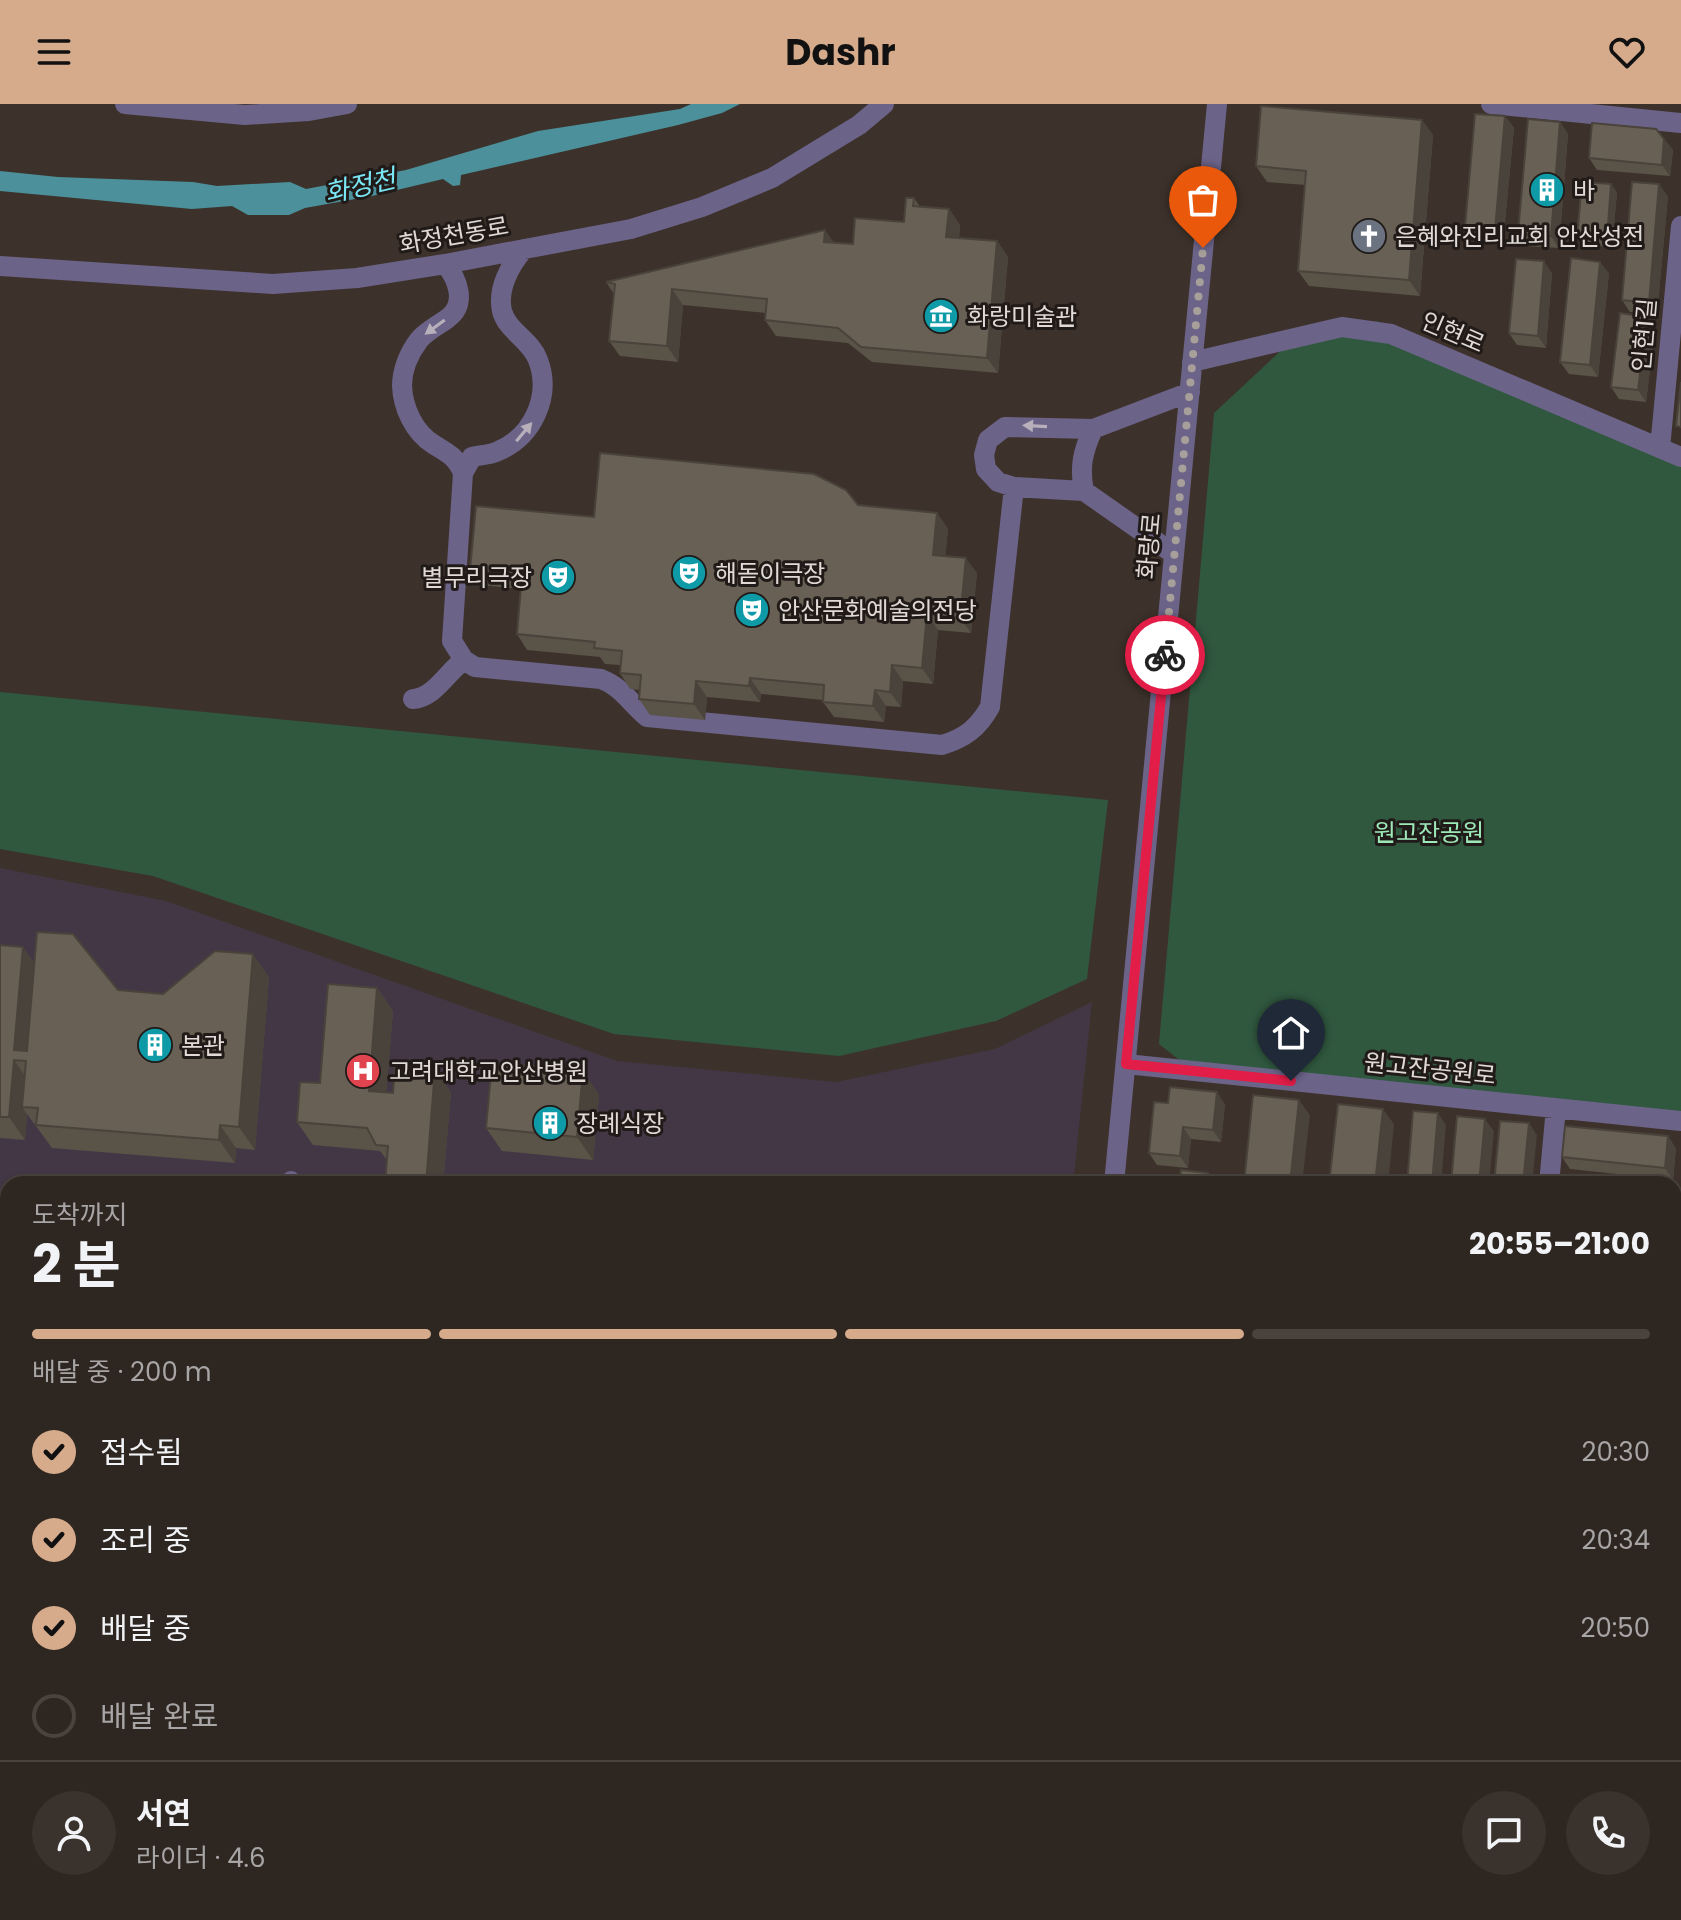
<!DOCTYPE html>
<html lang="ko">
<meta charset="utf-8">
<style>
:root{--surface:#2e2620;--page:#3a322d;--text:#f1f3f6;--muted:#a7a5a5;--line:#49433e;--accent:#d6ab8b}
body{margin:0;font-family:Poppins,"Noto Sans KR",sans-serif;background:var(--page);color:var(--text);height:100vh;display:flex;flex-direction:column;font-size:30px;white-space:nowrap}
*{box-sizing:border-box;margin:0}
p{font-size:26px;color:var(--muted)}
.icon{flex:none;width:44px;height:44px;fill:none;stroke:currentColor;stroke-width:2;stroke-linecap:round;stroke-linejoin:round}
.map{position:relative;flex:1;overflow:hidden}
.details{position:absolute;left:0px;top:1072px;width:1682px;height:744px;display:flex;flex-direction:column;background:var(--surface);border-radius:24px 24px 0 0;box-shadow:0 2px 6px #0004,0 0 0 2px var(--line)}
.details>*{flex:none}
.pin{position:absolute;display:grid;place-items:center;width:68px;height:68px;color:#fff;margin:-82px -34px;border-radius:50% 50% 50% 0;rotate:-45deg;box-shadow:0 0 8px #0007}
.pin .icon{rotate:45deg}
.courier{position:absolute;display:grid;place-items:center;width:80px;height:80px;margin:-40px;border:6px solid #e11d48;border-radius:50%;background:#fff;color:#222;box-shadow:0 2px 10px #0007}
.headline em{font-style:normal;font-weight:700}
.headline div{display:flex;flex-direction:column-reverse}
.headline{display:flex;align-items:center;justify-content:space-between;height:136px;padding:0 32px}
h1{font-size:52px;font-weight:700;line-height:60px}
.bar{display:grid;grid-template-columns:repeat(4,1fr);gap:12px 8px;align-content:center;height:96px;padding:0 32px}
.bar i{height:10px;border-radius:6px;background:var(--line)}
.bar .current{background:var(--accent)}
.bar p{grid-column:span 4}
.line{display:flex;align-items:center;gap:20px;padding:0 32px;border-top:2px solid var(--line)}
.line div{flex:1}
.round{display:grid;place-items:center;flex:none;width:84px;height:84px;border-radius:42px;background:var(--page)}
ol{padding:0 32px;list-style:none}
li{display:flex;align-items:center;gap:24px;height:88px}
li p{margin-inline-start:auto}
li .icon{padding:8px;border-radius:50%;background:var(--accent);color:#111;stroke-width:4}
li:last-child{color:var(--muted)}
li i{width:44px;height:44px;border:4px solid var(--line);border-radius:50%}
header{display:flex;justify-content:space-between;align-items:center;height:104px;padding:0 32px;background:var(--accent);color:#111;font-size:36px;font-weight:700}
.map>svg:first-child{display:block}
</style>
<header><svg class="icon" aria-label="menu" viewBox="0 0 24 24"><path d="M4 6h16M4 12h16M4 18h16"/></svg>Dashr<svg class="icon" aria-label="heart" viewBox="0 0 24 24"><path d="M12 20l-8-8c-3-5 5-10 8-4 3-6 11-1 8 4z"/></svg></header>
<div class="map">
<svg width="1681" height="1816" viewBox="0 0 1681 1816">
<rect width="100%" height="100%" fill="#3d322b"/>
<!-- built -->
<path fill="#4a392e" d="M0,1227L8,1228V1808H1002L1001,1816H0Z"/>
<!-- medical -->
<path fill="#443745" d="M0,764L166,797L617,957L836,978L995,945L1092,898L1073,1080H8V1168L0,1167Z"/>
<!-- green -->
<path fill="#30583f" d="M1377,217L1420,239L1681,354V1011L1182,958L1159,940L1214,309L1288,240Z
M0,588L1108,696L1087,875L996,917L839,952L614,930L153,772L0,745Z"/>
<!-- water -->
<path fill="#4b909a" d="M691,0H740L722,9L678,21L461,71L460,81L453,82L443,75L372,92L305,104L289,111H248L232,102L192,105L0,87V67L58,73L193,78L217,82L290,78L306,85L406,66L538,27L680,5Z"/>
<g fill="none" stroke-linecap="round" stroke-linejoin="round">
<!-- minor -->
<path stroke="#6c6389" stroke-width="20" d="M125,0L245,11L309,7L347,0
M1491,0L1681,19
M445,160C458,175 467,200 448,214C439,221 426,227 419,236C409,249 402,266 402,282C403,304 414,328 433,340C447,349 456,352 463,369L452,537L464,556L475,563L601,575C622,583 630,599 647,613L942,641C965,634 978,624 990,603L1014,383
M0,162L273,180L357,174L445,160L631,125L702,103L772,74L859,21L884,0
M1192,258L1342,223L1391,230L1681,353
M1660,344L1681,122
M463,369L472,353C480,351 489,351 496,348C532,334 552,293 538,256C531,236 507,227 502,207C497,185 510,161 524,145
M1084,387C1079,363 1083,347 1093,325
M1174,450L1084,387L1014,383L998,378L986,365L984,351L988,336L1005,323L1093,325L1190,288
M413,595C434,594 447,568 464,556
M1126,960L1681,1017
M291,1080V1077
M1114,1080L1217,0
M1549,1080L1556,1004
M1674,1206L1681,1207
M0,1208L8,1209
M1674,1376L1681,1377
M0,1669L8,1670
M14,1816L15,1808
M460,1816V1808
M487,1816L488,1808
M1046,1816L1047,1808"/>
</g>
<!-- wall -->
<path fill="#595348" d="M1505,12L1514,24L1503,138L1473,135L1465,123Z
M1422,16L1433,31L1420,192L1309,182L1298,167L1305,81L1267,78L1256,62Z
M1560,18L1568,30L1559,144L1527,142L1518,130Z
M1664,35L1673,46L1670,72L1597,66L1589,54Z
M1617,88L1612,143L1583,141L1577,133Z
M1668,92L1657,210L1630,208L1622,196Z
M914,94L920,103L949,105L960,121L959,134L997,137L1008,153L998,269L872,258L848,239L776,232L765,216L766,209L683,201L678,258L620,252L609,237L614,190L606,178L825,126L834,139L853,140L904,118Z
M1552,169L1546,244L1517,241L1509,229Z
M1609,169L1598,273L1569,270L1560,258Z
M1655,224L1646,298L1619,295L1611,283Z
M858,401L937,409L948,425L945,452L977,469L971,529L938,526L933,580L903,577L901,603L886,602L884,618L834,613L823,598V596L761,590L760,598L707,593L705,616L650,611L639,595L640,586L630,585L620,569V561L605,560L600,553L527,546L517,530L521,485L481,481L470,466L594,413Z
M0,841L23,843L34,859L118,886L163,890L269,873L255,1046L236,1044L235,1059L52,1044L27,1010L25,1036L0,1034Z
M377,884L393,907L386,988H451L443,1080H385L387,1056L380,1047L313,1041L297,1018Z
M599,990L593,1056L502,1047L486,1024Z
M1168,999L1225,1000L1221,1038L1191,1035L1188,1064L1157,1061L1149,1049Z
M1676,1044L1673,1076L1570,1065L1562,1053Z
M0,1231L8,1232V1335L0,1334Z
M55,1808H87L86,1814L57,1811Z
M1372,1808H1469L1460,1816H1378Z
M1573,1808H1654L1659,1816H1563Z"/>
<!-- shaded-wall -->
<path fill="#49433b" d="M1505,12L1514,24L1503,138L1495,126Z
M1422,16L1433,31L1420,192L1409,176Z
M1560,18L1568,30L1559,144L1551,132Z
M1664,35L1673,46L1670,72L1662,61Z
M1611,80L1617,88L1612,143L1607,135Z
M1659,80L1668,92L1657,210L1649,199Z
M949,105L960,121L957,148L946,133Z
M825,126L836,142L824,138Z
M997,137L1008,153L998,269L987,254Z
M1544,157L1552,169L1546,244L1538,232Z
M1600,158L1609,169L1598,273L1590,261Z
M672,185L683,201L678,258L667,242Z
M1647,213L1655,224L1646,298L1638,286Z
M937,409L948,425L944,466L933,451Z
M966,454L977,469L971,529L960,514Z
M927,510L938,526L933,580L922,564Z
M892,561L903,577L901,603L890,588Z
M750,574L761,590L760,598L749,582Z
M696,577L707,593L705,616L694,600Z
M875,586L886,602L884,618L873,602Z
M23,843L39,866L26,957L14,946Z
M253,850L269,873L255,1046L239,1023Z
M377,884L393,907L385,1010L369,987Z
M14,956L30,979L22,1003L27,1010L25,1036L9,1013Z
M435,965L451,988L443,1080H426Z
M583,967L599,990L593,1056L577,1033Z
M1217,988L1225,1000L1221,1038L1213,1026Z
M1299,996L1310,1011L1302,1080H1290Z
M1383,1005L1394,1020L1388,1080H1375Z
M1438,1009L1446,1021L1441,1080H1432Z
M1485,1015L1494,1027L1489,1080H1479Z
M1529,1019L1537,1031L1532,1080H1523Z
M220,1021L236,1044L235,1059L219,1036Z
M1183,1023L1191,1035L1188,1064L1180,1052Z
M1668,1032L1676,1044L1673,1076L1665,1064Z
M1208,1069L1216,1080H1207Z
M1681,1218V1278L1675,1332L1674,1330V1285Z
M8,1244V1329L2,1320Z
M416,1808H429L428,1816H416Z
M724,1808H736V1816H723Z
M976,1808H988L987,1816H975Z"/>
<!-- building -->
<path fill="#686054" stroke="#49433b" stroke-width="2" d="M1261,2L1422,16L1409,176L1298,167L1306,67L1256,62Z
M1475,10L1505,12L1495,126L1465,123Z
M1528,15L1560,18L1551,132L1518,130Z
M1592,19L1656,25L1664,35L1662,61L1589,54Z
M1582,78L1611,80L1607,135L1577,133Z
M1632,78L1659,80L1649,199L1622,196Z
M906,94H914L913,102L949,105L946,133L997,137L987,254L861,243L838,224L765,216L767,195L672,185L667,242L609,237L615,180L606,178L825,126L824,138L853,140L855,114L904,118Z
M1571,154L1600,158L1590,261L1560,258Z
M1516,155L1544,157L1538,232L1509,229Z
M1620,209L1647,213L1638,286L1611,283Z
M1681,278V323L1676,322Z
M600,349L814,370L846,386L858,401L937,409L933,451L966,454L960,514L927,510L922,564L892,561L890,588L875,586L873,602L823,598L824,581L750,574L749,582L696,577L694,600L639,595L641,571L620,569L622,547L594,544L595,538L517,530L522,471L470,466L476,402L594,413Z
M37,828L73,830L118,886L163,890L215,847L253,850L239,1023L220,1021L219,1036L36,1021L38,1004L22,1003L26,957L14,956L9,1013H0V841L23,843L14,946L27,947Z
M328,880L377,884L369,987L393,989L395,962L435,965L426,1080H385L388,1042L376,1041L367,1024L297,1018L300,978L320,979Z
M492,958L583,967L577,1033L486,1024Z
M1170,983L1217,988L1213,1026L1183,1023L1180,1052L1149,1049L1154,998L1168,999Z
M1253,991L1299,996L1290,1080H1244Z
M1338,1000L1383,1005L1375,1080H1329Z
M1413,1007L1438,1009L1432,1080H1407Z
M1457,1012L1485,1015L1479,1080H1451Z
M1500,1017L1529,1019L1523,1080H1494Z
M1565,1022L1668,1032L1665,1064L1562,1053Z
M1181,1066L1208,1069L1207,1080H1179Z
M1681,1139V1177L1678,1176Z
M1674,1215H1681L1674,1285Z
M0,1231L8,1232L2,1320L0,1319Z
M341,1808H416V1816H340Z
M666,1808H724L723,1816H665Z
M935,1808H976L975,1816H934Z
M1373,1808H1426L1417,1816H1380Z
M1573,1808H1634L1624,1816H1563Z"/>
<!-- one-way arrows -->
<defs><path id="oneway-solid" d="M-6-.8H1V-3.2L6.5 0L1 3.2V.8H-6Z" transform="scale(2)"/></defs>
<g fill="#b7b0ba">
<use href="#oneway-solid" transform="translate(435 223) rotate(144)"/>
<use href="#oneway-solid" transform="translate(1035 322) rotate(-177)"/>
<use href="#oneway-solid" transform="translate(524 328) rotate(-50)"/>
</g>
<g fill="none" stroke-linecap="round" stroke-linejoin="round">
<!-- done -->
<path stroke="#a79f9a" stroke-width="8" stroke-dasharray="0 14.4" d="M1165,551L1203,144"/>
<!-- route -->
<path stroke="#e11d48" stroke-width="10" d="M1165,551L1126,960L1291,977"/>
</g>
<!-- icons -->
<defs>
<g id="building-disc" transform="scale(1.8)"><circle r="9.5" fill="#0f9aa8" stroke="#201b18"/><path d="M-4-6H4V6H1V3H-1V6H-4ZM-2.5-4.3h1.7v1.8h-1.7ZM.8-4.3h1.7v1.8H.8ZM-2.5-1h1.7V.8h-1.7ZM.8-1h1.7V.8H.8Z" fill="#fff"/></g>
<g id="church-disc" transform="scale(1.8)"><circle r="9.5" fill="#6b7280" stroke="#201b18"/><path d="M-1.2-6h2.4v3.5h3.3v2.4h-3.3V6h-2.4V-.1h-3.3v-2.4h3.3Z" fill="#fff"/></g>
<g id="museum-disc" transform="scale(1.8)"><circle r="9.5" fill="#0f9aa8" stroke="#201b18"/><path d="M0-6L6-3V-2H-6V-3ZM-5-1h2V3h-2ZM-1-1h2V3h-2ZM3-1h2V3H3ZM-6 4H6V6H-6Z" fill="#fff"/></g>
<g id="theatre-disc" transform="scale(1.8)"><circle r="9.5" fill="#0f9aa8" stroke="#201b18"/><path d="M-5-5.5Q0-4 5-5.5V0Q5 5 0 6Q-5 5-5 0ZM-3.3-2.5H-1v1.5H-3.3ZM1-2.5H3.3v1.5H1ZM-2.8 1Q0 5.5 2.8 1Z" fill="#fff"/></g>
<g id="hospital-disc" transform="scale(1.8)"><circle r="9.5" fill="#e0444e" stroke="#201b18"/><path d="M-5-5h3v3.5h4V-5h3V5h-3V1.5h-4V5h-3Z" fill="#fff"/></g>
</defs>
<g fill-rule="evenodd">
<use href="#building-disc" x="1547" y="86"/>
<use href="#church-disc" x="1369" y="132"/>
<use href="#museum-disc" x="941" y="212"/>
<use href="#theatre-disc" x="689" y="469"/>
<use href="#theatre-disc" x="558" y="473"/>
<use href="#theatre-disc" x="752" y="506"/>
<use href="#building-disc" x="155" y="941"/>
<use href="#hospital-disc" x="363" y="967"/>
<use href="#building-disc" x="550" y="1019"/>
</g>
<g text-anchor="middle" dominant-baseline="central" stroke-width="6" stroke-linejoin="round" paint-order="stroke">
<!-- poi labels -->
<g font-size="24" fill="#e0d9d5" stroke="#201b18" text-anchor="start">
<text x="1573" y="86">바</text>
<text x="1395" y="132">은혜와진리교회 안산성전</text>
<text x="967" y="212">화랑미술관</text>
<text x="715" y="469">해돋이극장</text>
<text x="532" y="473" text-anchor="end">별무리극장</text>
<text x="778" y="506">안산문화예술의전당</text>
<text x="181" y="941">본관</text>
<text x="389" y="967">고려대학교안산병원</text>
<text x="576" y="1019">장례식장</text>
</g>
<!-- street labels -->
<g font-size="24" fill="#e0d9d5" stroke="#201b18">
<text transform="translate(454 131) rotate(-10)">화정천동로</text>
<text transform="translate(1453 228) rotate(23)">인현로</text>
<text transform="translate(1644 231) rotate(-85)">인현1길</text>
<text transform="translate(1149 442) rotate(-85)">화랑로</text>
<text transform="translate(1430 965) rotate(6)">원고잔공원로</text>
</g>
<!-- park labels -->
<g font-size="24" fill="#9de9b8" stroke="#201b18">
<text x="1429" y="728">원고잔공원</text>
</g>
<!-- water labels -->
<g font-size="26" font-style="italic" fill="#7be6f5" stroke="#201b18">
<text transform="translate(360 82) rotate(-13)">화정천</text>
</g>
</g>
</svg>
<div class="pin" style="left:1203px;top:144px;background:#ea580c"><svg class="icon" aria-label="bag" viewBox="0 0 24 24"><path d="M5 8h14l-1 12H6zM9 8a3 3 0 0 1 6 0"/></svg></div>
<div class="pin" style="left:1291px;top:977px;background:#1f2937"><svg class="icon" aria-label="home" viewBox="0 0 24 24"><path d="M3 11l9-7 9 7M6 9v11h12V9"/></svg></div>
<div class="courier" style="left:1165px;top:551px"><svg class="icon" aria-label="bike" viewBox="0 0 24 24"><circle cx="6" cy="16" r="4"/><circle cx="18" cy="16" r="4"/><path d="M6 16l4-8h5l3 8M10 8l3 8H6M13 5h3"/></svg></div>
<section class="details">
<div class="headline"><div><h1>2 분</h1><p>도착까지</p></div><em>20:55–21:00</em></div>
<div class="bar"><i class="current"></i><i class="current"></i><i class="current"></i><i></i><p>배달 중 · 200 m</p></div>
<ol>
<li><svg class="icon" aria-label="check" viewBox="0 0 24 24"><path d="M5 12l5 5 9-10"/></svg>접수됨<p>20:30</p></li>
<li><svg class="icon" aria-label="check" viewBox="0 0 24 24"><path d="M5 12l5 5 9-10"/></svg>조리 중<p>20:34</p></li>
<li><svg class="icon" aria-label="check" viewBox="0 0 24 24"><path d="M5 12l5 5 9-10"/></svg>배달 중<p>20:50</p></li>
<li><i></i>배달 완료</li>
</ol>
<div class="line" style="height:144px"><a class="round"><svg class="icon" aria-label="person" viewBox="0 0 24 24"><circle cx="12" cy="8" r="4"/><path d="M4 21q1-7 8-7t8 7"/></svg></a><div><b>서연</b><p>라이더 · 4.6</p></div><a class="round"><svg class="icon" aria-label="chat" viewBox="0 0 24 24"><path d="M4 5h16v11H9l-5 4z"/></svg></a><a class="round"><svg class="icon" aria-label="phone" viewBox="0 0 24 24"><path d="M5 4h4l2 5-3 2q2 4 5 5l2-3 5 2v4C11 20 4 13 5 4z"/></svg></a></div>
</section>
</div>
